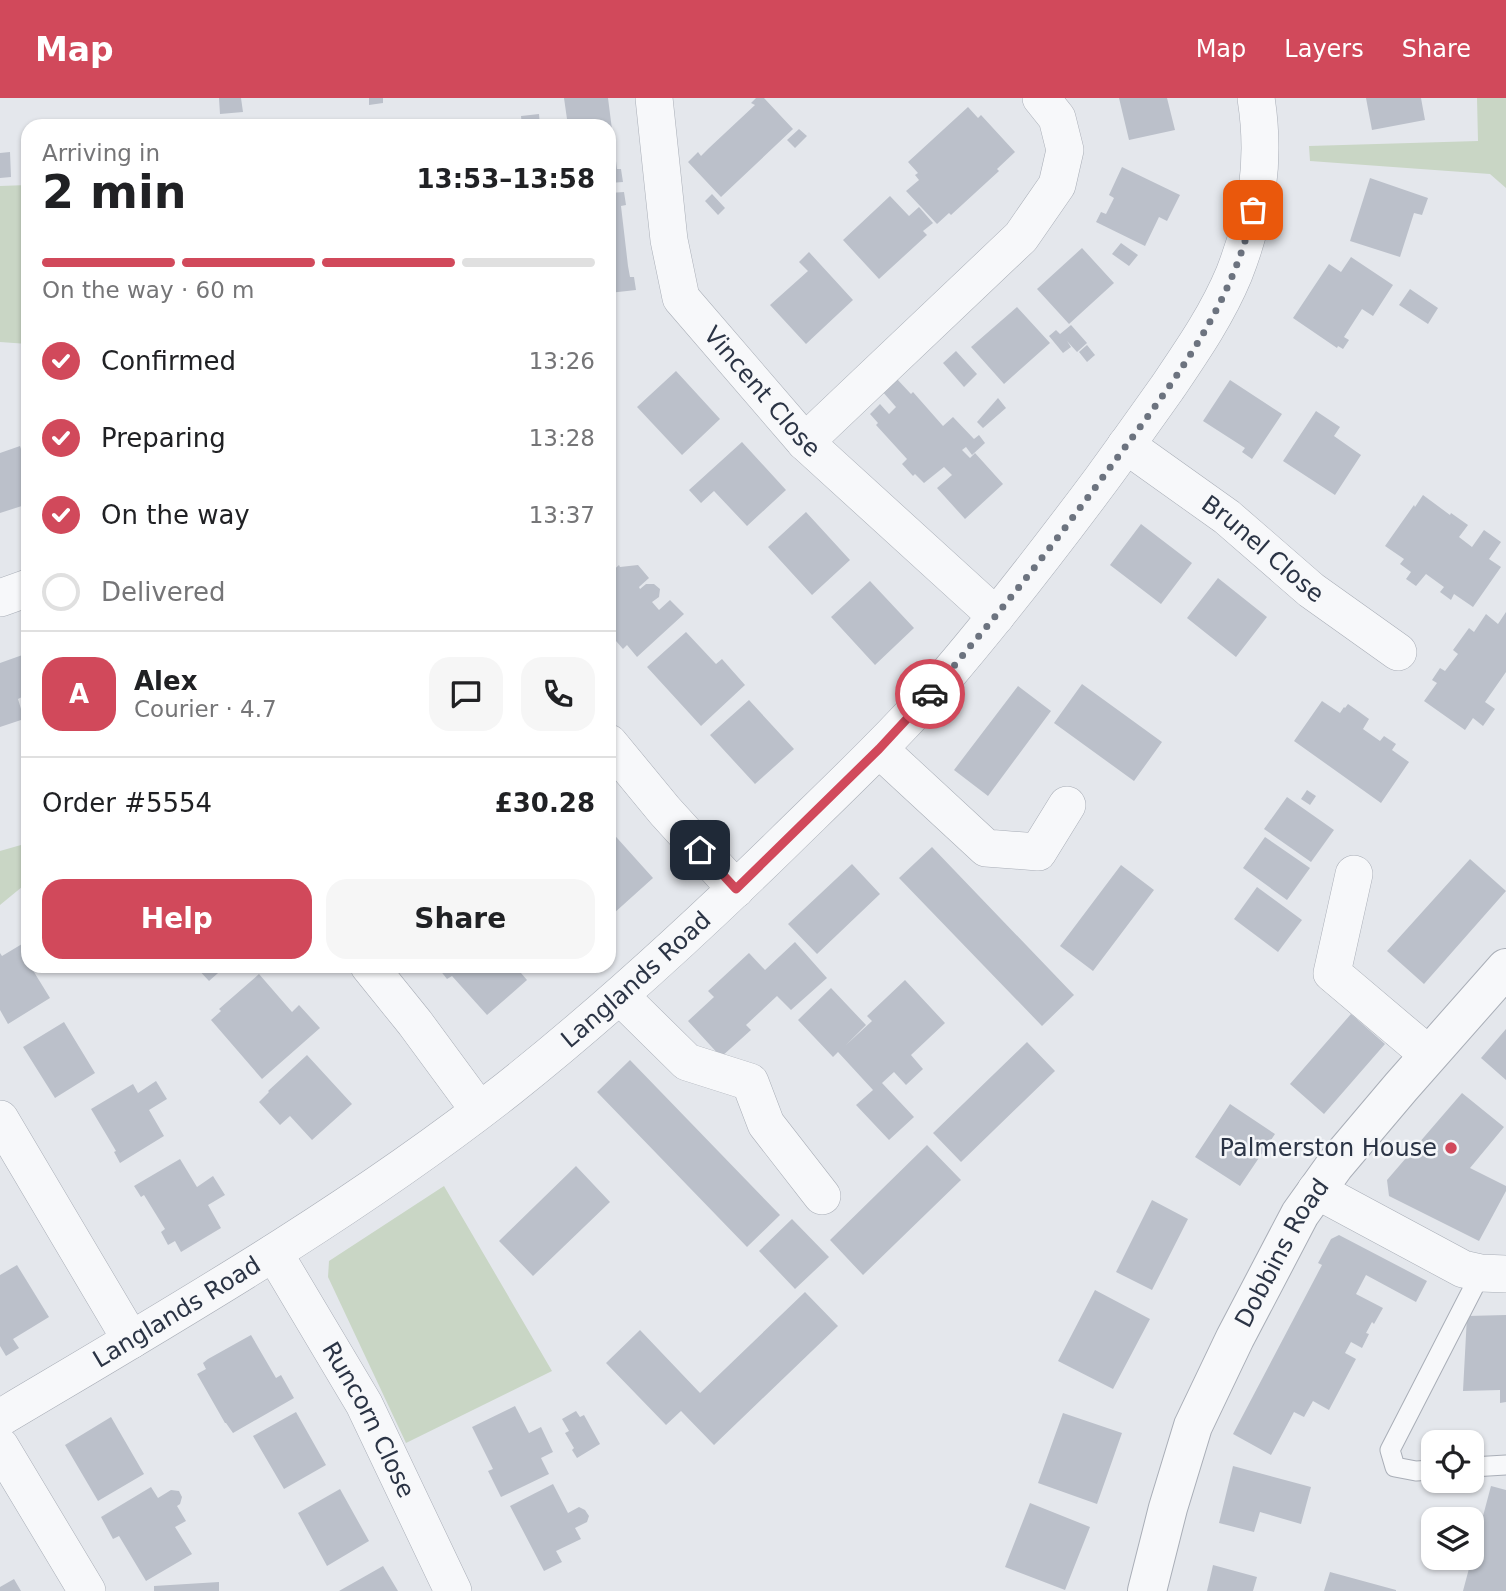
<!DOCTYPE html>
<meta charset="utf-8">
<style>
:root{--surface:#fff;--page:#f6f6f6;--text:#202124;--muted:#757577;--line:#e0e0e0;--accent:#d1495b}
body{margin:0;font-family:"DejaVu Sans",sans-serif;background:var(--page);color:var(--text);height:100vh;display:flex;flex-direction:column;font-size:26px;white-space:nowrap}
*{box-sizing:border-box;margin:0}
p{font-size:23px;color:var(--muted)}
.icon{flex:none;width:38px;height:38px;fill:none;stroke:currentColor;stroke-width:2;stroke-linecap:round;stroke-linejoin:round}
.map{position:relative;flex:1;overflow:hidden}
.sheet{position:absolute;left:21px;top:21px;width:595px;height:854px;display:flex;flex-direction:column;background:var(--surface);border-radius:21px;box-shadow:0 2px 5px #0004}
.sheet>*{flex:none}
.buttons{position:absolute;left:1421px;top:1332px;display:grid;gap:14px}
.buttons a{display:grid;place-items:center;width:63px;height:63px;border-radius:14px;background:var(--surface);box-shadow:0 2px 5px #0004;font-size:35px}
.pin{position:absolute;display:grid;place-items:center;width:60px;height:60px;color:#fff;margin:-30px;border-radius:14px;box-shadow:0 4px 10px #0006}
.courier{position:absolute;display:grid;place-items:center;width:70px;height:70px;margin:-35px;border:5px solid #d1495b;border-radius:50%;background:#fff;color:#222;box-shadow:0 2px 9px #0007}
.headline em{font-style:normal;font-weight:600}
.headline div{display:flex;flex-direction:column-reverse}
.headline{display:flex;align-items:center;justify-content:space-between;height:119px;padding:0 21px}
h1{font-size:46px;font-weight:600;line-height:52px}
.bar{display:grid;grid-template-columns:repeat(4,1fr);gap:10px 7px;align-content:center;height:84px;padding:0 21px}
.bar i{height:9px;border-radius:5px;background:var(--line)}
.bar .current{background:var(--accent)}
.bar p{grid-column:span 4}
.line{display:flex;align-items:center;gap:18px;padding:0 21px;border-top:2px solid var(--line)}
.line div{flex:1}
.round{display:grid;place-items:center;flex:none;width:74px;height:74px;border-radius:21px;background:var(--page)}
ol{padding:0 21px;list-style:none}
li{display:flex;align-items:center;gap:21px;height:77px}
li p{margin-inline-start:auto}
li .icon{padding:7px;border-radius:50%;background:var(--accent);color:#fff;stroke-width:4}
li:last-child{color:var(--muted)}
li i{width:38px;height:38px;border:4px solid var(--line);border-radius:50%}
.cta{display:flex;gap:14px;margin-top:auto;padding:14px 21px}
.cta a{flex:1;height:80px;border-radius:21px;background:var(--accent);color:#fff;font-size:28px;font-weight:600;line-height:80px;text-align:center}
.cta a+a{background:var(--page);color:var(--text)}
header{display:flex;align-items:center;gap:42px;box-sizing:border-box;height:98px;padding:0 35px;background:var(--accent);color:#fff}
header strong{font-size:33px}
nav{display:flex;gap:38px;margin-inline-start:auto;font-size:24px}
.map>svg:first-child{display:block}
</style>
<header>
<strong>Map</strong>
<nav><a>Map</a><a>Layers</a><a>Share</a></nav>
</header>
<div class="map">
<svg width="1506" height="1493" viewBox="0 0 1506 1493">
<rect width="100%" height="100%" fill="#e4e7ec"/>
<!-- green -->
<path fill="#c9d6c5" d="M1477,0H1506V90L1490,76L1310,63L1309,48L1478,43Z
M28,87V246L0,244V88Z
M28,745V784L0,807V753Z
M444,1088L552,1273L406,1345L328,1179L329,1163Z"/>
<!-- building -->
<path fill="#bbc0ca" d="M219,0H241L243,14L220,16Z
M369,0H383V5L369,7Z
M564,0H608L617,71H621L623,84L609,85V28H568Z
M756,0H764L793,31L721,99L688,64L698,54L701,58L709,50L755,7L751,5Z
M1119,0H1167L1175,32L1129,42Z
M1366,0H1421L1425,22L1372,32Z
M968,9L978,20L981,17L1015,54L997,71L999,73L951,117L949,115L937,126L906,93L919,82L915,77L918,75L908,64Z
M539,16L540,28H522L521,18Z
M413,22V28H396L395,23Z
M799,31L807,38L795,50L787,42Z
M10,54L11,79L0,80V55Z
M1122,69L1180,97L1167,123L1159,119L1145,148L1096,124L1101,114L1106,116L1114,100L1109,97Z
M1370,80L1428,100L1422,117L1414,115L1400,159L1350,143Z
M624,94L626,107L621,108L628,168L630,179H634L636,192L609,195V95Z
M712,96L725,110L718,117L705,103Z
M890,98L909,118L919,109L933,125L923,133L927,137L879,181L843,142Z
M1121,145L1138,157L1129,168L1112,156Z
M1082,150L1114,185L1069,226L1037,191Z
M809,154L853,202L806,246L770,207L808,173L799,164Z
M1351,159L1393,187L1373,218L1362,211L1344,239L1349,242L1343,251L1338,248L1337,250L1293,220L1329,166L1341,174Z
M1410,191L1438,210L1428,226L1399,207Z
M1017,209L1050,245L1004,286L971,249Z
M1071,227L1087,245L1077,254L1067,243L1071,249L1063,255L1049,238L1056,232L1060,236Z
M1087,247L1095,257L1087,264L1079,254Z
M956,253L977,276L964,289L943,265Z
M676,273L720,321L682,357L637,309Z
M896,280L911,296L913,294L943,328L953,319L974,341L979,337L985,345L972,357L966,349L962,352L970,360L975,355L1003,386L965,421L937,390L952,377L944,369L924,385L915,376L913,378L902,366L907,361L876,327L878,325L870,316L880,306L889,316L896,309L882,293Z
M1230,282L1282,316L1252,361L1242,354L1245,350L1203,323Z
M998,300L1006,310L983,330L977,324Z
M1316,313L1340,329L1334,338L1361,357L1335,397L1283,363Z
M742,344L786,392L747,428L714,393L701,405L689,392Z
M20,348L28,372V406L0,415V355Z
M1423,397L1450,417L1451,415L1468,427L1459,439L1472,449L1484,432L1501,444L1489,461L1501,469L1473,509L1454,496L1451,502L1440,494L1444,489L1426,476L1416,488L1406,481L1411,474L1400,466L1404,461L1385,448L1414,407L1415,409Z
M806,414L850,462L812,497L768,449Z
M1141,426L1192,465L1161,506L1110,467Z
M619,467L620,469L638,467L649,480L639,489L640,491L646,486H654L660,491L659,499L652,504L659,512L670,502L684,516L637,559L627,547L623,551L609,535V476Z
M1218,480L1267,519L1236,559L1187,520Z
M870,483L914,530L875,567L831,519Z
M1506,514V574L1485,604L1495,611L1483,628L1473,620L1465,632L1424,603L1437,585L1432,582L1440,570L1445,573L1458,556L1453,552L1469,530L1474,534L1486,516L1498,526Z
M686,534L716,566L722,561L745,587L701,628L647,569Z
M28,555V615L22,599L18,601L24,621L0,629V565Z
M1082,586L1162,644L1134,683L1054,625Z
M1018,588L1051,613L988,698L954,672Z
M749,602L794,651L755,686L710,637Z
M1322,603L1340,615L1344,609L1345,610L1348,606L1358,613L1369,621L1363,631L1380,643L1384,638L1396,646L1392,652L1409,664L1381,705L1294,643Z
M1307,692L1316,698L1310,707L1301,701Z
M1287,699L1334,732L1311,764L1264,731Z
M609,731L653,780L613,816L609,811Z
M1265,739L1310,770L1287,802L1243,770Z
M932,749L1074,897L1042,928L899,780Z
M1470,761L1506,793L1424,886L1387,853Z
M852,766L880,796L817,856L788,826Z
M1121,767L1154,792L1093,873L1060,848Z
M1257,789L1302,822L1278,854L1234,821Z
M27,843L28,868H44L34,874L50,900L8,926L0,912V855L2,858Z
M795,844L827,880L791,912L777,898L746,927L751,932L721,959L688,923L714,899L708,893L749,855L765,872Z
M195,868H226L209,883Z
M442,868H515L527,882L487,917L452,878L447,881L439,871Z
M259,876L292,914L299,907L320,930L262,981L211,922L221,913L219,911Z
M905,882L945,925L911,957L923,971L906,987L894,974L882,985L914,1019L889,1042L856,1007L873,992L838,954L833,959L798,922L831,890L866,927L846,947L872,923L867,918Z
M1351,916L1385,946L1324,1016L1290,986Z
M64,924L95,975L55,1000L23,949Z
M1506,931V982L1481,960Z
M1027,944L1055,973L961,1064L933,1035Z
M307,957L352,1006L312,1042L290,1018L280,1027L259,1004L269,994L268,993Z
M630,962L780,1117L747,1149L597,994Z
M156,983L167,1001L149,1012L164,1038L120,1065L114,1054L116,1053L91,1011L133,986L138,995Z
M1462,995L1504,1029L1470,1070L1506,1088V1093L1479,1143L1389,1098L1387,1082Z
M1230,1006L1275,1036L1240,1088L1195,1059Z
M927,1047L961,1082L863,1177L830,1142Z
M180,1061L197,1089L213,1078L225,1097L208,1107L221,1130L181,1154L175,1143L168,1147L161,1134L165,1131L144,1097L141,1099L134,1088Z
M576,1068L610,1104L533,1178L499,1143Z
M1152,1102L1188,1121L1152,1192L1116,1174Z
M792,1121L829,1159L795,1191L759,1153Z
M1339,1137L1427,1183L1416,1204L1366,1177L1356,1196L1383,1210L1374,1226L1372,1224L1366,1235L1369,1236L1362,1250L1351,1244L1345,1255L1356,1261L1329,1312L1313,1303L1304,1319L1294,1314L1271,1357L1233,1336L1322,1167L1318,1165L1331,1141Z
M17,1167L49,1219L13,1241L19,1250L6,1258L0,1248V1177Z
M1095,1192L1150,1221L1113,1291L1058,1263Z
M805,1194L838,1228L714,1347L681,1313L666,1327L606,1265L640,1232L700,1295Z
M1506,1217V1304L1500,1305V1292L1463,1293L1467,1218Z
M251,1237L276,1280L281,1277L294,1300L233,1335L226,1325H225L197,1276L206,1271L203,1265L208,1261Z
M515,1308L529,1335L541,1329L553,1354L541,1360L549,1376L501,1399L488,1373L493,1371L472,1329Z
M576,1313L580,1319L584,1317L600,1346L577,1360L572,1352L574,1350L565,1335L569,1333L562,1321Z
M296,1314L326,1367L284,1391L253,1338Z
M1063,1315L1122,1335L1097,1406L1038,1385Z
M111,1319L144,1376L98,1403L65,1347Z
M1233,1368L1311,1389L1301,1426L1260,1414L1254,1434L1219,1425Z
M553,1386L568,1415L579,1409L585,1412L589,1418L587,1424L575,1430L581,1441L556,1453L562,1464L544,1473L510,1408Z
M1491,1388L1506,1392V1493H1463Z
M151,1389L158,1400L171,1392L179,1393L182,1399L180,1406L177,1408L186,1423L175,1429L192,1456L146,1483L119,1438L113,1441L101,1419Z
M340,1391L369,1443L327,1468L298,1415Z
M1030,1405L1090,1429L1065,1492L1005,1469Z
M1213,1467L1257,1479L1253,1493H1207Z
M383,1468L398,1493H339Z
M1330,1474L1396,1492V1493H1324Z
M14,1481L21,1493H0V1489Z
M219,1484V1493H154V1488Z"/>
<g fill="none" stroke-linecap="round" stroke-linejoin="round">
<!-- service casing -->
<g stroke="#a9aeb7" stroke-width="21">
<path id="service" d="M1472,1369L1506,1367
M1433,1372L1416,1373L1395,1369L1390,1352L1481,1175"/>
</g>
<!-- minor casing -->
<g stroke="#a9aeb7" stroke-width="38">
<g id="minor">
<path id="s1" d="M654,0L669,142L681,200L805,344L996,518"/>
<path d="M805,344L1021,139L1057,87L1065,52L1057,20L1041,0"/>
<path id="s2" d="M1126,347L1227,419L1311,492L1398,554"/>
<path d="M0,500L28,490"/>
<path d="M609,645L665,713L736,791"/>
<path d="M879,651L986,750L1038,754L1067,707"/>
<path d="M1354,776L1332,875L1429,957"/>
<path d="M369,868L415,925L479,1012"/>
<path d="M620,898L687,964L750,984L766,1026L822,1098"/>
<path d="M0,1021L131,1242"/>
<path d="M1316,1092L1463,1171L1481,1175L1506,1176"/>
<path id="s3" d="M274,1155L364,1306L453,1493"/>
<path id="s4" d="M0,1320C173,1217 349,1116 508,991C605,914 695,831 783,745C835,694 888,644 936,590C994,523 1048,453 1101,382C1123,352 1145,321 1167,290C1192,253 1217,217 1234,176C1257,117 1266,63 1256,0"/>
<path d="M0,1348L87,1493"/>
</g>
</g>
<!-- tertiary casing -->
<g stroke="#a9aeb7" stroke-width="40">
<g id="tertiary">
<path id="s5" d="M1147,1493L1168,1410L1193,1328L1235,1240L1300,1116L1335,1067L1401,989L1506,870"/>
</g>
</g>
<!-- service -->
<use href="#service" stroke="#f7f8fa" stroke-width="19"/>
<!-- minor -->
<use href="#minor" stroke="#f7f8fa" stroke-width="37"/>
<!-- tertiary -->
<use href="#tertiary" stroke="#f7f8fa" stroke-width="38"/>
</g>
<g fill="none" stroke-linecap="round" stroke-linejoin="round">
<!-- done -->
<path stroke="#6c737f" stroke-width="7" stroke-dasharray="0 12.6" d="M930,596C947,577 962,558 978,539C1022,487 1063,433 1103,379C1163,297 1232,214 1253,112"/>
<!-- route -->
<path stroke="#d1495b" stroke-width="9" d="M700,752L736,791L879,651L930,596"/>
</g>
<!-- markers -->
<circle fill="#d1495b" stroke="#f4f6f9" stroke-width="2.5" cx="1451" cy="1050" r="7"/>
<g text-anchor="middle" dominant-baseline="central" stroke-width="5" stroke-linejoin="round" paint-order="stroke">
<!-- street labels -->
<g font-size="24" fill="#2b3445" stroke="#f4f6f9">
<text stroke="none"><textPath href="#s1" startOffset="326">Vincent Close</textPath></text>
<text stroke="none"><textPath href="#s2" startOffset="172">Brunel Close</textPath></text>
<text stroke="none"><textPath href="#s4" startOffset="774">Langlands Road</textPath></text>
<text stroke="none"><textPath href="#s5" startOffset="366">Dobbins Road</textPath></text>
<text stroke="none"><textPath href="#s4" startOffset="206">Langlands Road</textPath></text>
<text stroke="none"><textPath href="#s3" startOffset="192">Runcorn Close</textPath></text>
</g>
<!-- poi labels -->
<g font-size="24" fill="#2b3445" stroke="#f4f6f9" text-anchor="end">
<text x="1437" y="1050">Palmerston House</text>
</g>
</g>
</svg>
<div class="buttons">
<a><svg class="icon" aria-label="locate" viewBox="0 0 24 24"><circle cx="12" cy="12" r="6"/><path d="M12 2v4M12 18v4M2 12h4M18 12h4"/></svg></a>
<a><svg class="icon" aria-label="layers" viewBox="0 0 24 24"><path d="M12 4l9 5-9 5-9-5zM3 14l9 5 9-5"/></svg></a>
</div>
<div class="pin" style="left:1253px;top:112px;background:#ea580c"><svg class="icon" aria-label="bag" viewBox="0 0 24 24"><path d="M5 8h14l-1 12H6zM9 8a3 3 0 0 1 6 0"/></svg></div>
<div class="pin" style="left:700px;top:752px;background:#1f2937"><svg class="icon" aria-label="home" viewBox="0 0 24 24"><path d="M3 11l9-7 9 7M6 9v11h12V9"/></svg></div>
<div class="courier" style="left:930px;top:596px"><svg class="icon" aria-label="car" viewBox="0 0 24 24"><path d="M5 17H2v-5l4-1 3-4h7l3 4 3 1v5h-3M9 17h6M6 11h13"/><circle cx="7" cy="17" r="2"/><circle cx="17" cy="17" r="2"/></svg></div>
<section class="sheet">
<div class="headline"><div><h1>2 min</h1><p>Arriving in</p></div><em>13:53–13:58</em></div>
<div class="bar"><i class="current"></i><i class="current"></i><i class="current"></i><i></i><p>On the way · 60 m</p></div>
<ol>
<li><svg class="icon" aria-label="check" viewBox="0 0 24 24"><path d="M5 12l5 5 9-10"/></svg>Confirmed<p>13:26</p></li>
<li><svg class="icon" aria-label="check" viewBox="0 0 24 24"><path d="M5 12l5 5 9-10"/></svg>Preparing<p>13:28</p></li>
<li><svg class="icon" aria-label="check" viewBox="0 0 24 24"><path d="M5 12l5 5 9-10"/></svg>On the way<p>13:37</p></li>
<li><i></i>Delivered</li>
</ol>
<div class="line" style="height:126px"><b class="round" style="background:var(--accent);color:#fff">A</b><div><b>Alex</b><p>Courier · 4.7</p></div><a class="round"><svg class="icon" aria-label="chat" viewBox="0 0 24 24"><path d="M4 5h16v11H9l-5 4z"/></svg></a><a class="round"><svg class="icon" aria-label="phone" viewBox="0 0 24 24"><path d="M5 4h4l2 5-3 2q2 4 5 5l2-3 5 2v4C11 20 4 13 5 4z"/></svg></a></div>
<div class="line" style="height:91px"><div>Order #5554</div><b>£30.28</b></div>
<div class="cta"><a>Help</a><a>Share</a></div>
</section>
</div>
